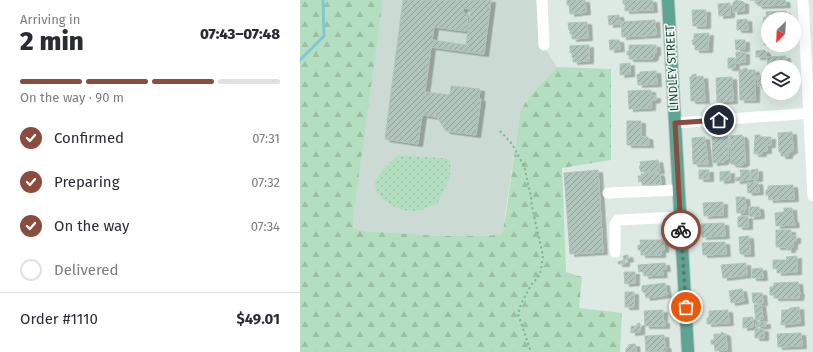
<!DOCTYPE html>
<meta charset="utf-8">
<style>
:root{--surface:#fff;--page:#f2f2f3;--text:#2b2b33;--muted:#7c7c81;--line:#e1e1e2;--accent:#8a4c3c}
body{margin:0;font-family:"Fira Sans",sans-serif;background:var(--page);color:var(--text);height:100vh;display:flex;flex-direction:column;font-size:15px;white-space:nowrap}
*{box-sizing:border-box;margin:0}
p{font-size:13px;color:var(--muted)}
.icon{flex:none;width:22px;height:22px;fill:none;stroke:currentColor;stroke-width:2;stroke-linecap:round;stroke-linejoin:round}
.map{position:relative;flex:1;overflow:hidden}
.side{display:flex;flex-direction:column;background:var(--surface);width:300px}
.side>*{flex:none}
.needle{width:26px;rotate:204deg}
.fabs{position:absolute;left:461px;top:12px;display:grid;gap:8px}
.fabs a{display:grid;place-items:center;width:40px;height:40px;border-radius:50%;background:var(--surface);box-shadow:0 4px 16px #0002;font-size:20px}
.pin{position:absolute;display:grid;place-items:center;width:34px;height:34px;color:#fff;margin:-17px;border:2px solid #fff;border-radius:50%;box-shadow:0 1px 4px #0007}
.courier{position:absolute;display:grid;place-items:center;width:40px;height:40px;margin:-20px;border:3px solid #8a4c3c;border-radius:50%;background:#fff;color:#222;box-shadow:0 1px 5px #0007}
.headline em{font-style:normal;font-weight:800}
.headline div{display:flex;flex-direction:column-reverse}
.headline{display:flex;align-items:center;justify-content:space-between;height:68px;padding:0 20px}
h1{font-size:26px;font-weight:800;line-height:30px}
.bar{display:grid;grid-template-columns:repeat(4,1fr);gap:6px 4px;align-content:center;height:48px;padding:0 20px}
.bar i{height:5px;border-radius:3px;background:var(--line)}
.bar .selected{background:var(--accent)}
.bar p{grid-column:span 4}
.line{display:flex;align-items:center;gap:10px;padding:0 20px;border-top:1px solid var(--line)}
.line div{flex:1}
ol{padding:0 20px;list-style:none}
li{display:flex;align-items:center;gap:12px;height:44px}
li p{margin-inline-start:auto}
li .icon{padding:4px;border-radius:50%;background:var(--accent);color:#fff;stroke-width:4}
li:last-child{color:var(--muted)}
li i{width:22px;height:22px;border:2px solid var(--line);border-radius:50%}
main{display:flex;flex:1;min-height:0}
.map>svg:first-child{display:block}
</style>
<main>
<section class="side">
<div class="headline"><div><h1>2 min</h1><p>Arriving in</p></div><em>07:43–07:48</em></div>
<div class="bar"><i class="selected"></i><i class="selected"></i><i class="selected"></i><i></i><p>On the way · 90 m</p></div>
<ol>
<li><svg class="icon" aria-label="check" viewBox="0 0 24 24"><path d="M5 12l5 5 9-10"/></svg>Confirmed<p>07:31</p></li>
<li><svg class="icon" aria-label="check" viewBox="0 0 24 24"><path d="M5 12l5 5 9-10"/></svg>Preparing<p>07:32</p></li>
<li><svg class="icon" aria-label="check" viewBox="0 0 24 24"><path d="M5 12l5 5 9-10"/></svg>On the way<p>07:34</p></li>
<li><i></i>Delivered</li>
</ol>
<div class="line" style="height:52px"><div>Order #1110</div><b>$49.01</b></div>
</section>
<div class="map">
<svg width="513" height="352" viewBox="0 0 513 352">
<defs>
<pattern id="forest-firs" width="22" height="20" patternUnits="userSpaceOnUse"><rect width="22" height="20" fill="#b3debf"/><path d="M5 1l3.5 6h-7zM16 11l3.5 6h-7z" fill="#9abfa5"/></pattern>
<pattern id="park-dots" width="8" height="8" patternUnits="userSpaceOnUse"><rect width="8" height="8" fill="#b3debf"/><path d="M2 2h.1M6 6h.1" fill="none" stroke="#9abfa5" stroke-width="1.8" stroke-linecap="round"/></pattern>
<pattern id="building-hatch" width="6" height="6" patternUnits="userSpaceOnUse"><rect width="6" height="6" fill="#b2c5bd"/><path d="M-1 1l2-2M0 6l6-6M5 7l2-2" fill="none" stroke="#90a19a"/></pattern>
<filter id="shadow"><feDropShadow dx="4.5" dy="2.5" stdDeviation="0" flood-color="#0004"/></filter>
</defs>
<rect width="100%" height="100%" fill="#ddeae4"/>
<!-- built -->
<path fill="#cbdad3" d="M83,0H236L239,39L257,67L248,80L227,100L220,114L202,234L185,236H141L91,233L64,231L53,228L55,199Z"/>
<!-- forest -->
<path fill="url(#forest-firs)" d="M0,0H83L54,210L53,228L64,231L141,236H185L202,234L206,214L220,114C225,97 246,82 257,67L311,69V160L262,168L266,272L282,277L279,308L322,313L320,352H0Z"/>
<!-- park -->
<path fill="url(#park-dots)" d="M98,155L142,158L150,161C151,173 150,179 144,190C142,194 140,201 137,203C128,209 114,213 104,210C92,207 75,197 75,183C76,175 92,161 98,155Z"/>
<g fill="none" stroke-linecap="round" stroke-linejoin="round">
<!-- stream -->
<path stroke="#7fc7d5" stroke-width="3" d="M0,60L24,36L23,0"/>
</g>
<!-- building -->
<path fill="url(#building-hatch)" stroke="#afc4bb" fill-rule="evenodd" filter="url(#shadow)" d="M103,0H191L184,54L131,47L125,92L150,95L151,86L180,89L179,99H181L176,135L146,131L137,117L122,115L118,144L85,139ZM163,8L171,9L166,45L132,40L134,27L166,31L168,14L163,13Z
M267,0H285L286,12L270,14L269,5H267Z
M323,0H352L353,10L325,11V4H323Z
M435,0L444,2V11L433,12V2H435Z
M450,0H485L486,5L458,6V4H456V0Z
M430,3V15L419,16L418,4Z
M392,10H406V26H393Z
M486,11V19H468V26H465L464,24H463L464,17H467L466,12Z
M319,15L320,24L309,25L308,16Z
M447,19L448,30H437V20Z
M355,20L356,35L322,37L321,22Z
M287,22L288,38L272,39V34H270V30H269L268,23Z
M468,32V45H464L465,37L468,36Z
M409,33L408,50H395V45H393L392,40H394V34Z
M309,40H319L320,49L310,50Z
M435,40H445V49L436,50Z
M289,45V61L273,62V57H272V53H270V46Z
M329,45H356V53H354V57L352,59H329V55H327V51H329Z
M464,50L466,52V57H456V51Z
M436,52H445V62L436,63Z
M486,56V67H471V65H468L467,57Z
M428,58H435V68H428Z
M330,63V74L320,75V64Z
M443,68H447V70H455V100H440L439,70H443Z
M356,71L357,84L338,85L337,75L340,74V72Z
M396,74V77L403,76L405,101H391L390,77H392V75Z
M457,76H465L466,85L458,86Z
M432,77L433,101L417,102L416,78Z
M351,90V96H356V100L351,101V108L329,109L328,91Z
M327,121H341V137H348L349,145H327Z
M492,132L493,151H490V153H488V156H481V152H479L478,133Z
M442,135L444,138L445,163L441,165L431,164L430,136Z
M455,135H460V137H471V145H467V151H462V154H454Z
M428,136V159L424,160V162L413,163L412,137Z
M405,137L408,164H393L392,138Z
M358,160L360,171L341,172L339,166H341L340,162Z
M458,169V179H451V170Z
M298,170L303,252L270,254L264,173Z
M399,170H409V179H399Z
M440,170H449L450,180L436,181L435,178L441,177Z
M430,171V180L420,181V172Z
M359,173L360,174L361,184L342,185V181L339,182L338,176H341V174Z
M458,182L459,192L448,193L447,183Z
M493,185L494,199L469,200L468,195H466V190H468V186Z
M436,197H445L446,209H444V213H437Z
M423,202V215L404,216L403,203Z
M449,207H459L460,216L450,217Z
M484,208H492L493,220H494L495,225L476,226L475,213L484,212Z
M448,216V227H438V217Z
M424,223L425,236L402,237L401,224Z
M476,230H491V236H496V241H493V247H491V250H487V247H476Z
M449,236L450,254H440L439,237Z
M340,240H364V250H361V255H341V250H338V245H341Z
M425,242L426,254L403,255L402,243Z
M328,255L329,259L325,260V264H318V262L324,260L323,256Z
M497,256V272L477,273V268L473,269V260H487L486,257Z
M365,263L366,269H362L363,275L344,276V271L339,272L338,265Z
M446,263L447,275L423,278L421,265Z
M462,268L463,278H452V269Z
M324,272H335V283L325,284Z
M498,282L499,292H500L499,298H474V295H470V287L474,286V283Z
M365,283L367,295L346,298L345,293L342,291V286Z
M442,289L444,301L431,303L429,291Z
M325,292H334V307H325Z
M452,293H462L463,303H453Z
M461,304L463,319L456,320L454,305Z
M499,307L500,323L481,325L482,310H488L490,308Z
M363,310V321H365V326H345L344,311Z
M428,310L429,323L407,324V318H409V311Z
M453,317V327L443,328V318Z
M456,322H466V326L456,327Z
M340,323V332L331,333V326H337V324Z
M455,329H464V338H455Z
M421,332L426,334L427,350L415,351L414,344H411V340H414V334H422Z
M501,333L502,346L478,347L477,334Z
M364,335L365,346H366L367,349L365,351L346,352L345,336Z
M335,344L336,352H326V348H329L328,345Z"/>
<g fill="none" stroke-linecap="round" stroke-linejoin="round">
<!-- major casing -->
<g stroke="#bbc4c2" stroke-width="14">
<path id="major" d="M368,0L388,352"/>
</g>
<!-- path -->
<path stroke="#7ab1a0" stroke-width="2" stroke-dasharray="2 3" stroke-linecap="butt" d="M200,131L212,144L224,166L231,196L232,207L243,256L240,275L231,285L221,304L218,314L231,352"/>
<!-- minor -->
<path stroke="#fff" stroke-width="11" d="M242,0L244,45
M503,0L513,196
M375,123L513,113
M308,193L379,190
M315,252V224L318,220L381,217"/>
<!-- major -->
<use href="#major" stroke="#5da492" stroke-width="12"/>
</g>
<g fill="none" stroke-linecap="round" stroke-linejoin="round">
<!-- done -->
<path stroke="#607871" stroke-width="4" stroke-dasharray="0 7.2" d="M381,230L386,307"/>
<!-- route -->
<path stroke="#8a4c3c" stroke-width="5" d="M381,230L375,123L419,120"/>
</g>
<g text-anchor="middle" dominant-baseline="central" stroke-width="3.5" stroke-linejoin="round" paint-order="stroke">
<!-- street labels -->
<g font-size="12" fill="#1d3a33" stroke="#edf7f2">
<text transform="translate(372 68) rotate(-93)">LINDLEY STREET</text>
</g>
</g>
</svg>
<div class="fabs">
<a><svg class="needle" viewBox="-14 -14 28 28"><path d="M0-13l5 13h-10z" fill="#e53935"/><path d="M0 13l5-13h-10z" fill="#7c7c81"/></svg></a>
<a><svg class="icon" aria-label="layers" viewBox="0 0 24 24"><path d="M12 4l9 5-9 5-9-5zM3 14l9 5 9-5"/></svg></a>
</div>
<div class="pin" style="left:386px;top:307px;background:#ea580c"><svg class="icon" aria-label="bag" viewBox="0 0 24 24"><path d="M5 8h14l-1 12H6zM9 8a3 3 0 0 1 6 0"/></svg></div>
<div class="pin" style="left:419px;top:120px;background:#1f2937"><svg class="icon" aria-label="home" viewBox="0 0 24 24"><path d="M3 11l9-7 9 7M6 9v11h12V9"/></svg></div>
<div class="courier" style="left:381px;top:230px"><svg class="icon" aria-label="bike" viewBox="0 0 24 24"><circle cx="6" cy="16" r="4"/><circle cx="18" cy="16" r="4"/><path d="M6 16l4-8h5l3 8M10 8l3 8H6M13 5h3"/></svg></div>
</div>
</main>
